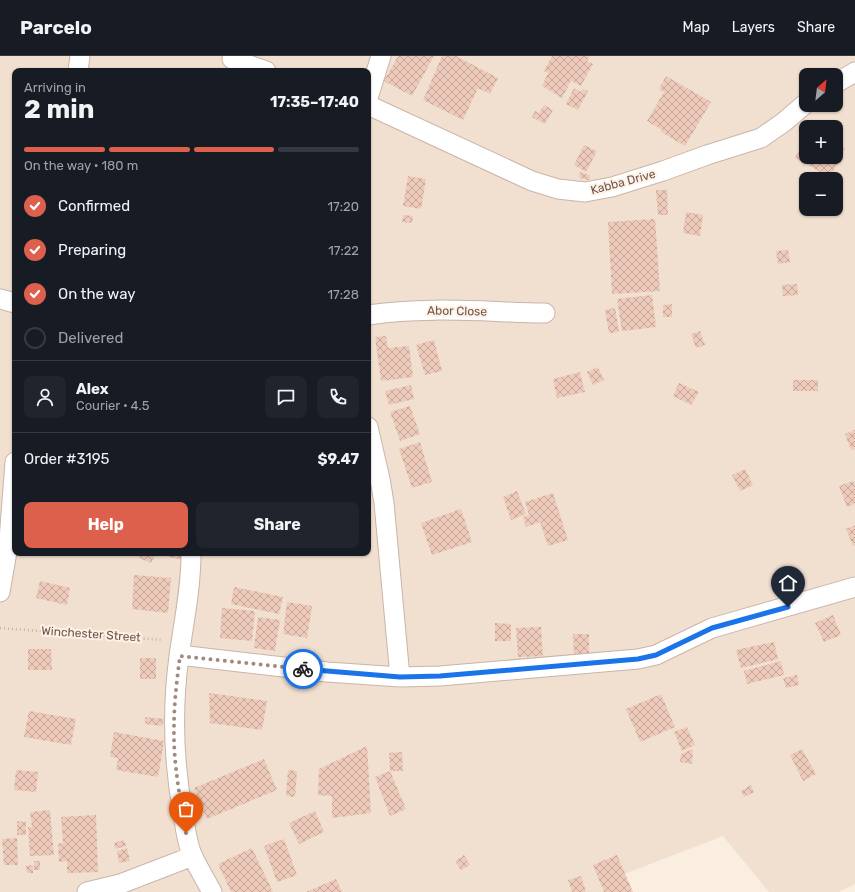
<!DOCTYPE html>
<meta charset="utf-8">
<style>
:root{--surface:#171b24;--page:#20242c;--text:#f1f3f6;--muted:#9ea1a6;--line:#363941;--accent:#dd604d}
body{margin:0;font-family:Rubik,sans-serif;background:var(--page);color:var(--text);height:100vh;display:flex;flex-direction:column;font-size:15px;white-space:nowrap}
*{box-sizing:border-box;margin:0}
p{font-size:13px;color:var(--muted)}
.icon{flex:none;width:22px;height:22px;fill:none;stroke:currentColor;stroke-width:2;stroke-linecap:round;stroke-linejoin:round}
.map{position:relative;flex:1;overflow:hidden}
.drawer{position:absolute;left:12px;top:12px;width:359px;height:488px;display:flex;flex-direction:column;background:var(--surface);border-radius:8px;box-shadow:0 1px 3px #0004}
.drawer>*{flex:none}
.needle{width:26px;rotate:28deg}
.fabs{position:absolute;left:799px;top:12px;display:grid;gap:8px}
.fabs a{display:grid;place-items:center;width:44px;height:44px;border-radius:8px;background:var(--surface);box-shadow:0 1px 3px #0004;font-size:20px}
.pin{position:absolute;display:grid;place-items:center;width:34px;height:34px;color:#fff;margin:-41px -17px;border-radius:50% 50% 50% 0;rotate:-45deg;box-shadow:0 0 4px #0007}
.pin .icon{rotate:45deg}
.courier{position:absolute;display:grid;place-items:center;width:40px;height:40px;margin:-20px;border:3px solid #1a73e8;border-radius:50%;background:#fff;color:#222;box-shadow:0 1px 5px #0007}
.summary em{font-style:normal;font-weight:700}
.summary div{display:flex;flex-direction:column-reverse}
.summary{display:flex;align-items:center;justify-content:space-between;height:68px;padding:0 12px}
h1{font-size:26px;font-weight:700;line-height:30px}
.bar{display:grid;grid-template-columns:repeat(4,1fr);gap:6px 4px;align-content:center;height:48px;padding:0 12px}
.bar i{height:5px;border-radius:3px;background:var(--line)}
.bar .selected{background:var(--accent)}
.bar p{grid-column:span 4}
.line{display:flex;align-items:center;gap:10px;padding:0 12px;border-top:1px solid var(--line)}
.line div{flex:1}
.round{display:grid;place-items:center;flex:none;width:42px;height:42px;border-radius:8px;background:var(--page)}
ol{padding:0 12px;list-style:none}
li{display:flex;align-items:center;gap:12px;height:44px}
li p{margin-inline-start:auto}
li .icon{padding:4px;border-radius:50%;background:var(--accent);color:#fff;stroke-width:4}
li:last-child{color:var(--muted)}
li i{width:22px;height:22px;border:2px solid var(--line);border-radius:50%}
.cta{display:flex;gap:8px;margin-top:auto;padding:8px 12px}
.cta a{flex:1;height:46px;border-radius:8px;background:var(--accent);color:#fff;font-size:16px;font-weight:700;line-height:46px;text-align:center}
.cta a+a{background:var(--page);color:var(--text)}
header{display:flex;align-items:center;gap:24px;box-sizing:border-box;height:56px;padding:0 20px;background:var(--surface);border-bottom:1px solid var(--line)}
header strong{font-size:19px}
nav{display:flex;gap:22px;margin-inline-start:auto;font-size:14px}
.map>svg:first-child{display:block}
</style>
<header>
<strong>Parcelo</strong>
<nav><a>Map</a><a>Layers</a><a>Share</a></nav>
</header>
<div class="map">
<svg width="855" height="836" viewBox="0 0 855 836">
<defs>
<pattern id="building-cross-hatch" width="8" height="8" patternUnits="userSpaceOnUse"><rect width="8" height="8" fill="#eecaba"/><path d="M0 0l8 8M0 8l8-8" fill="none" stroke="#c5a799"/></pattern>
</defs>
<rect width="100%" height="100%" fill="#faeee1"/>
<!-- residential -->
<path fill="#f1dfd0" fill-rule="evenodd" d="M0,0H855V828L839,836H769L723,780L614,822L622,836H0ZM15,15H368V497H15ZM806,19H836V49H806ZM806,71H836V101H806ZM806,123H836V153H806Z"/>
<!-- building -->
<path fill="url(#building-cross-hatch)" d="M398,0H434L412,40L384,25Z
M442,0H456L498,22L490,38L478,32L463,64L423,44Z
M552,0H590L587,5L593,8L581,30L571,25L562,42L542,30L548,17L544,15Z
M666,20L711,46L685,90L661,76L662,74L647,65L664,36L659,33Z
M574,32L581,36L583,33L588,35L578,54L566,48Z
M544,49L553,54L545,68L532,61L535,55L539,57Z
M806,81V101H836V89L845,93L830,121L795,102Z
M584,89L597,95L586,116L574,109Z
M580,116L590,119L589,124L579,122Z
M408,120L426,123L421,153L403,150Z
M656,134H667L668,159H658Z
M686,156L703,159L700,180L683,177Z
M403,159L413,160L412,167L402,166Z
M655,163L660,235L612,238L608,166Z
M788,194L790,206L778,208L776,195Z
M797,228L798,239L783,240L782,229Z
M652,239L656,271L622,275L617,243Z
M672,248V261H663V249Z
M615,252L619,276L609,277L605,254Z
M700,275L705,289L696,292L691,278Z
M386,280L388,292L409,290L413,321L381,325L375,281Z
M434,284L442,315L425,319L416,289Z
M598,311L604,324L593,329L587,316Z
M580,316L585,336L557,342L553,323Z
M793,324H818V335H793Z
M679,327L699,336L691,349L673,340Z
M411,329L414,343L389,349L385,335Z
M410,350L420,378L400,385L390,356Z
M855,374V393L851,394L845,378Z
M420,386L432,426L412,432L399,393Z
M745,413L753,429L740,435L732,419Z
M853,425L855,429V448L847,451L839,430Z
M517,435L526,458L511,464L503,441Z
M553,437L568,484L548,490L540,466L526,471L523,461L529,459L525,446Z
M461,453L472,486L432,499L421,467Z
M855,469V489L853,490L846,473Z
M141,497H156L151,507L139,502Z
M163,497H184L183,504L162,499Z
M134,519L171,522L168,557L132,553Z
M40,525L70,532L67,549L36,542Z
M234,531L283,541L279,558L231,548Z
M287,546L312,550L307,582L283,578Z
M222,552L255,555L252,585L220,582Z
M833,559L841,579L824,586L815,567Z
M258,561L280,564L275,595L254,592Z
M495,567L511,568V585H495Z
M541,571L543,600L518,601L516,572Z
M573,578H589V601H574Z
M774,586L778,603L741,612L736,594Z
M28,593H51L52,614H28Z
M140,602H156V623H140Z
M781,605L784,619L747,628L744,615Z
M797,619L799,629L786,632L783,622Z
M209,637L267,645L262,674L210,667Z
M661,638L675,671L640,686L626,653Z
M29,655L76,663L71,689L24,681Z
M145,661L165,663L162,670L145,668Z
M687,671L695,689L682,695L674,676Z
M114,676L164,685L158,721L116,714L118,702L110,701Z
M367,690L371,757L332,762V740L318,739L319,713Z
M693,693L692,708L680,706L681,698Z
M802,693L816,718L803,725L790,699Z
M402,696L403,715H390L389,697Z
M264,703L277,734L207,763L194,732Z
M16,714L38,716L36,736L14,734Z
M288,714L297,715L295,741L286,740Z
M390,715L406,753L390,760L375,721Z
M751,729L754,736L744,741L741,735Z
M50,754L54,799L30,800L28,771H32L30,756Z
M315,755L324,776L299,788L289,767Z
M96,759L98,816L67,817V805L59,806L58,788L63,787L61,761Z
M17,765L26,766V779H17Z
M17,782L18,809H4L2,783Z
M284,783L297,819L277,826L264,790Z
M124,784L126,790L115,793L114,787Z
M127,792L130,805L119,807L117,795Z
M252,792L273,836H231L218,808Z
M464,799L470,809L461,814L455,805Z
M617,799L633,836H604L593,809Z
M34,805H40V814H34Z
M33,809V817H27L26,810Z
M581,820L586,836H572L568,824Z
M336,823L342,836H306Z"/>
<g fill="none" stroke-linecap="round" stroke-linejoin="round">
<!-- street casing -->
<g stroke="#c9b5a9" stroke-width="21">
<path id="street" d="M232,3L266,15
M78,15L80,0
M836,27L855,16
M368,42L381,0
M368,49L532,125L558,133L585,136L612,131L663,115L707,99L761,82L784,66L806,47
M0,243L15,247
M368,259C426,250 487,256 545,257
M368,371L380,423L384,447L400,621
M191,497C191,532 184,565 179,600C172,653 173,704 183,757C185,771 187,788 193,801C199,813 206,825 212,836
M0,536L9,484L15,406
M179,599L327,616L400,621L440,620L638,603L656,599L712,572L855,531
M87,836L120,828L193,800"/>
</g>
<!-- path -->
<path stroke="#d2ae9e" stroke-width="2.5" stroke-dasharray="1 3" stroke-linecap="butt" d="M0,572L163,584"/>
<!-- street -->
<use href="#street" stroke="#fff" stroke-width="19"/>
</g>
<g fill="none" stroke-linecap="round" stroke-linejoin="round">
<!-- done -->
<path stroke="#a08a7f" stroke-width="4" stroke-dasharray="0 7.2" d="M186,777C180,742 173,706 174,670C174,647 177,623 180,600L303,613"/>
<!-- route -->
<path stroke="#1a73e8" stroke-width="5" d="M303,613L400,621L440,620L638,603L656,599L712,572L788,551"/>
</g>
<g text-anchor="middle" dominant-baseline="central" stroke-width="4" stroke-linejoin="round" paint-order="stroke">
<!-- street labels -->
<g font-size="12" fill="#6f544a" stroke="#fef2e6">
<text transform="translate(623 126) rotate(-15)">Kabba Drive</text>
<text transform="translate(457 255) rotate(1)">Abor Close</text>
<text transform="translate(91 578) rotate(4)">Winchester Street</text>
</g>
</g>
</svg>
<div class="fabs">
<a><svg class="needle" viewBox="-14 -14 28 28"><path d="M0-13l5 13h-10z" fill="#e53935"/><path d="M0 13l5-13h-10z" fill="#9ea1a6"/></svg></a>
<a>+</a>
<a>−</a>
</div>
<div class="pin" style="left:186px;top:777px;background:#ea580c"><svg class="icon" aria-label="bag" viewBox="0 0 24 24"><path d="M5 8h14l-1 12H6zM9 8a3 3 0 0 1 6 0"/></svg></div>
<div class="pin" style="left:788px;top:551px;background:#1f2937"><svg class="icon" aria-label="home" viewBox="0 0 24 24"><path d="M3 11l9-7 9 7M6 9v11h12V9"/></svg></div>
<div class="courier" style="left:303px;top:613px"><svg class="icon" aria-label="bike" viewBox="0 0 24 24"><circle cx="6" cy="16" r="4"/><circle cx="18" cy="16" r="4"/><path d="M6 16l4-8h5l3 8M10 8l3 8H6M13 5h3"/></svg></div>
<section class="drawer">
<div class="summary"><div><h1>2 min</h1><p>Arriving in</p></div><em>17:35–17:40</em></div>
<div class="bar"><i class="selected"></i><i class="selected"></i><i class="selected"></i><i></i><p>On the way · 180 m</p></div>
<ol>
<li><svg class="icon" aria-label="check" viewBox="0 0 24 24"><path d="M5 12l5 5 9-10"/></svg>Confirmed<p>17:20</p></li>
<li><svg class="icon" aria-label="check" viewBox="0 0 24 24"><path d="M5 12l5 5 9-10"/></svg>Preparing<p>17:22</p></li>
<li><svg class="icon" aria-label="check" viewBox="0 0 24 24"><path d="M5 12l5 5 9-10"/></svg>On the way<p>17:28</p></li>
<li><i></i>Delivered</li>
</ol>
<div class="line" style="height:72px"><a class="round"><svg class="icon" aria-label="person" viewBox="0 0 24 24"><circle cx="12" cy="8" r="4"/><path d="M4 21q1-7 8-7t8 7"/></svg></a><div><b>Alex</b><p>Courier · 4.5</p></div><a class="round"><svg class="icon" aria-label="chat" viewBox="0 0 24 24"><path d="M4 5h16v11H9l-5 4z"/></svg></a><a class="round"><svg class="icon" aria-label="phone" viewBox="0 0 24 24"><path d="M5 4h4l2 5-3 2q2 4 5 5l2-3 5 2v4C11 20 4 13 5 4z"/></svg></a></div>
<div class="line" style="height:52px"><div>Order #3195</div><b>$9.47</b></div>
<div class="cta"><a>Help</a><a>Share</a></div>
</section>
</div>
